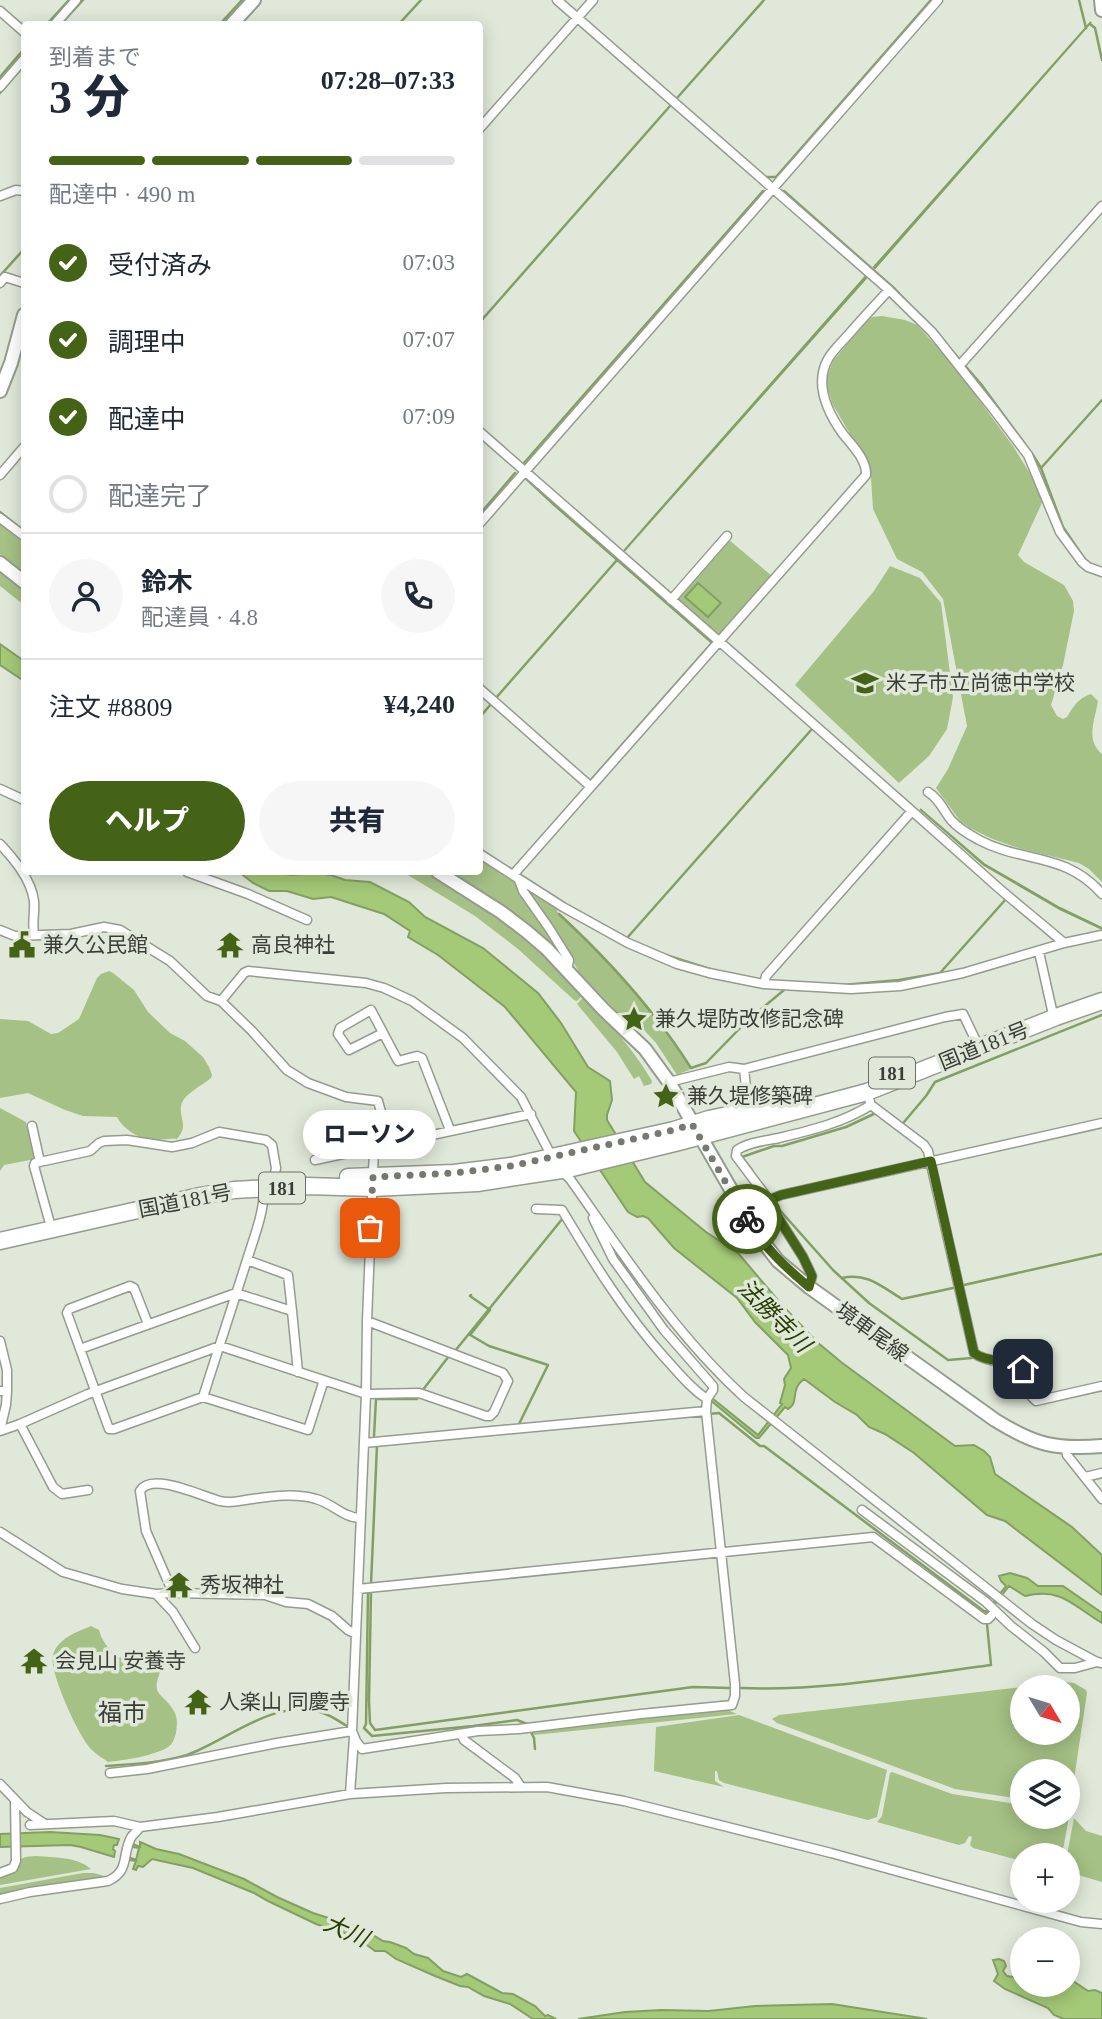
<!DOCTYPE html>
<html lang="ja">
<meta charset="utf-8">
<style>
:root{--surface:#fff;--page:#f6f6f7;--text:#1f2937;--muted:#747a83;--line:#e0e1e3;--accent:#456316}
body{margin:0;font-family:"Times New Roman","Noto Sans JP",serif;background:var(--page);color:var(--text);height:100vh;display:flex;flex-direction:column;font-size:26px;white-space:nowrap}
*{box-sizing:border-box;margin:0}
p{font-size:23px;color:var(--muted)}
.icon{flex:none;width:38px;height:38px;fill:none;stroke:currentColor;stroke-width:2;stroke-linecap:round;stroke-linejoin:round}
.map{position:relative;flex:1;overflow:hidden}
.panel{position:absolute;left:21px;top:21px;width:462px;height:854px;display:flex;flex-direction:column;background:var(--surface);border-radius:7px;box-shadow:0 4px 18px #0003}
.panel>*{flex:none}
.needle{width:46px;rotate:128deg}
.controls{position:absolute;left:1010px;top:1675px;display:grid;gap:14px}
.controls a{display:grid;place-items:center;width:70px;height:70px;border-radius:50%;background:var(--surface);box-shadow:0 4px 18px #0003;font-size:35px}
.pin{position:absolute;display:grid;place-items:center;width:60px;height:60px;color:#fff;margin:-30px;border-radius:14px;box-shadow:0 4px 10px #0006}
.courier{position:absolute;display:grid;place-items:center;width:70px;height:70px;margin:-35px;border:5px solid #456316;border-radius:50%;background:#fff;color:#222;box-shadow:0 2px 9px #0007}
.bubble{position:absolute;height:49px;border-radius:24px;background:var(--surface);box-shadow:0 4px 18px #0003;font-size:23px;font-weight:800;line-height:49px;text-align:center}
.headline em{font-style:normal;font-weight:800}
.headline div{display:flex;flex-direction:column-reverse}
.headline{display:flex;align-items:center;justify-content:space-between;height:119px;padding:0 28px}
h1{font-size:46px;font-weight:800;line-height:52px}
.bar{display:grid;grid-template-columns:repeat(4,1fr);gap:10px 7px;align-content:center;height:84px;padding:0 28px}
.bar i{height:9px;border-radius:5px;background:var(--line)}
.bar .on{background:var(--accent)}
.bar p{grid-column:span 4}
.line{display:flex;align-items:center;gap:18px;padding:0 28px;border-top:2px solid var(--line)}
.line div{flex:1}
.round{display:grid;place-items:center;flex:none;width:74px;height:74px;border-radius:37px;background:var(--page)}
ol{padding:0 28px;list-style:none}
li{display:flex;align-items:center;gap:21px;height:77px}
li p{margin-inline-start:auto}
li .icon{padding:7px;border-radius:50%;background:var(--accent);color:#fff;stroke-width:4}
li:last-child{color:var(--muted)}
li i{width:38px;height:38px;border:4px solid var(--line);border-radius:50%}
.primary-button{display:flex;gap:14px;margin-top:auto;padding:14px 28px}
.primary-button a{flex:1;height:80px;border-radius:42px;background:var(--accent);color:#fff;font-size:28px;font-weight:800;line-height:80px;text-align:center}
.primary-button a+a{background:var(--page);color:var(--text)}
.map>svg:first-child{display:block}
</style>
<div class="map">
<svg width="1102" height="2019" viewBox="0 0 1102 2019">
<rect width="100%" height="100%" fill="#e0e8d9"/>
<!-- green -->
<path fill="#a5c185" d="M882,316L905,320L917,325L951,362L1013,446L1037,485L1042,501L1041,505L1018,555L1024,562L1064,585L1073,601L1074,611L1063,665L1051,705L1057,716L1063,719L1067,717C1073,707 1078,698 1091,694L1098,701C1095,720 1085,740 1102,754V882L1089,869L1079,863L1018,848L990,838L970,828L960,821L936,788L948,769L967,726L943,599L922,572L897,559L873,509L871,478L868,465L832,403L827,386V377L833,361L863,325L872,317Z
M0,524L24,543V575L0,554Z
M729,540L772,576L718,635L677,599Z
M890,566L920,578L941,603L953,697L947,729L929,756L899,783L795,685L874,591Z
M0,571L24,590V605L0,586Z
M480,857L514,879L562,955L522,919L450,872H480Z
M403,872H427L495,914L530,941L584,994L577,1001L574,1000L518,949L475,916Z
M525,886L554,904L559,915L578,932L627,983L661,1024L691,1069L677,1075L656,1043L644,1030L618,1013L579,972L563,945L525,891Z
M109,971L113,973L134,990L148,1012L170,1033L185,1041L203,1057L209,1067L212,1075L211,1078C203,1085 183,1094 181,1106C179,1119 189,1125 177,1139C169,1138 162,1140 154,1140C140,1140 123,1129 117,1117L83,1116L65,1110L28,1093L0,1098V1019L28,1021L51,1034L58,1033L79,1019L97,978L101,974Z
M585,995C608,1022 634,1050 652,1081L651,1084L644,1086L639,1076L634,1079L617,1052L577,1004Z
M0,1108L26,1122L35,1159L4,1165L0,1171Z
M91,1626L99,1630C103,1646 118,1661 135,1662C144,1662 148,1657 157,1660L162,1668C149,1697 162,1691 174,1711C178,1718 177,1726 176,1733C174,1739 173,1744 168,1747C154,1756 125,1760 108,1762C103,1758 95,1754 91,1749C79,1737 48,1670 53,1655C58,1638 77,1632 91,1626Z
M1065,1682L1074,1683L1086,1690L1087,1693L1071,1799L1068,1804V1771H1022V1799L955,1789L777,1723L772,1719L779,1715L1022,1687V1732H1068V1687H1025Z
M725,1709L737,1714L534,1735L531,1729Z
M739,1715L887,1770L877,1817L868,1820L724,1783L719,1780L717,1771H715V1781L724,1787L654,1771L656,1727Z
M892,1772L952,1794L1022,1805V1816H1068V1814L1069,1817L1062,1855H1022V1861L973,1848L970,1845L972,1837L969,1836L965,1843L959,1845L877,1822L882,1816L890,1773Z
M1074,1818L1086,1831L1102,1836V1882L1068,1872L1067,1855Z
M36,1856C55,1858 76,1856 91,1869L0,1885V1874L17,1866C21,1856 25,1857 36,1856Z
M83,1873H94L108,1877L0,1897V1888Z"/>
<!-- water -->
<path fill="#a4c977" stroke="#849f64" stroke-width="2" d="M1091,22L875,268L874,267Z
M866,276L867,277L624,551L658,512Z
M526,479L712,642V643L554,505Z
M698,583L721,603L708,617L685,597Z
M0,644L24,661V681L0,665Z
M920,809L984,864L1060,908L1102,928V929L1060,909L984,865Z
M239,872H280L290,875L319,873L331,875L345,880L370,882L409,902L425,917L483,948L538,993L561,1023L588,1067L610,1081L612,1100L607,1115V1120L645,1182L706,1232L738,1253L782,1305L817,1342L841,1362L955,1446L974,1445L984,1451L990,1457L995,1474L1072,1527L1102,1555V1595L1005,1521L987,1515L914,1453L885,1434L869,1427L857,1415L835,1402L804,1379C789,1390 800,1403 788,1409L785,1407L759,1438H756L710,1400L712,1398L758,1435L782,1404L780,1403L785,1385L784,1379L791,1368L788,1355L755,1322L737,1298L674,1248L648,1218L643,1216L637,1217L628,1212L574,1131L576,1092L505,1007L438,955L408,937L410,931L384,914L331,897L313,899L287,891H269L253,883Z
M1010,1573L1027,1578L1038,1586H1063L1102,1613V1623C1073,1606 1062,1587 1025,1596L1009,1586L988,1613L986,1611L1006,1586L1001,1581L999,1576Z
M50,1832L100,1835L119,1839L117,1845H114L113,1849L115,1851L114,1857L81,1847L70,1845L0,1847V1834Z
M140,1842L156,1849L179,1854L244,1879L277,1897L313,1913L363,1929L383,1941L390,1942L406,1948L414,1954L428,1958L443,1971L461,1977L467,1974L502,1993L513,1994L535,2006L545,2016L548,2015L556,2019H533L510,2004L484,1996L468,1987L460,1986L435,1976L396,1959L385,1951H375L356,1937L316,1924L268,1901L254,1893L193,1868L152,1859L143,1867L138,1866L136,1870L133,1869L136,1861L128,1860L129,1857L136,1860L139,1848L132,1847L133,1844L140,1847Z
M999,1959L1004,1961L1006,1966L1003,1971L1007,1976L1013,1977L1022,1971V1984H1068V1981H1073L1088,1991L1095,1990L1102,1993V2019H1064L1054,2015L1048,2008L1005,1989L994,1981L998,1974L993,1960Z
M832,2004L927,2019H578L625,2012L661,2010L709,2011L755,2006Z"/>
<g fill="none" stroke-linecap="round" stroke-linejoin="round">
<!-- stream -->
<path stroke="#849f64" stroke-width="2.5" d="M1079,0L1086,28
M47,24L69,0
M61,24L83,0
M220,24L242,0
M399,24L421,0
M1090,24L1095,28L1102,60
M0,77L24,49
M0,93L24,65
M677,98L764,0
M763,177H776L931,0
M784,191L895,289L909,304
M0,276L24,249
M480,322L670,106
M947,345L981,384L1033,455L1041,468L1063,527L1086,561
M524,463L763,191
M1041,468L1102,400
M0,512L24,531
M480,514L515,473
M495,699L617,560
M480,717L491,704
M590,781L710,645
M559,914C609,960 655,1011 691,1068L706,1063L748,1020L784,990
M627,938L812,729
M663,954L713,970
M843,985L899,980L940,973L1006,899
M904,1122L926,1096L935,1082L1102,1015
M752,1170L742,1157L774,1146H782L846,1127L876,1113
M777,1207L833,1270L869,1303L948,1360L972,1358
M842,1278C867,1272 882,1287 902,1299L953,1288
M964,1285L1102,1254
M471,1295L470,1296L490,1310L470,1335L472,1336L489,1346L548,1365L518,1426
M455,1351L563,1218
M1019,1362L1025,1363L1030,1378
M422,1391L449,1356
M709,1414L719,1413L760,1446H764L985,1612L988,1611
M374,1436L376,1399H417
M371,1585L377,1445
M374,1591H371L369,1701L370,1723L375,1730L693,1687L729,1688
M368,1593L366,1724L364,1728L372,1736L473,1726L517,1720L527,1724
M741,1688C825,1691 908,1676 991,1665L987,1624
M530,1730L534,1738L535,1749
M106,1766C133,1764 161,1763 187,1755C228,1740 277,1696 323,1713C332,1716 340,1722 347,1726"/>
<!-- street casing -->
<g stroke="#959c8f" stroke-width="11">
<path id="street" d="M557,0L889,290L932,332L994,410L1028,455L1060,532L1082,562L1088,567L1102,572
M0,11L24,32
M55,24L76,0
M0,87L24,59
M480,128L593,0
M0,196L16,190L24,191
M0,283L5,277L24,283
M960,365L1102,206
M480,432C648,579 817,726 984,875C1010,899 1038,920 1064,943
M0,475L24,447
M0,518L24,536
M480,523L938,0
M671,600L727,536
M480,689L590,786
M0,789L24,800
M928,792C940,799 944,812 952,821C959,829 970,835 979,840C1022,863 1066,852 1102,894
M0,844C14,859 31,879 34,901C35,912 32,923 34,934
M480,854L563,907L628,943L677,964L709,973L764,984L851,989L900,986L963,973L1064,943L1102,935
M187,872L248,894L307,920
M513,875L866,475C867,460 852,445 843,434C828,413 814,384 828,359C833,350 842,342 849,334C862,319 875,305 889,290
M519,880L523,891L549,928L569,960L567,971
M0,930L15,936L71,934L104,927L120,930L170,961L207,996L221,1001L252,1031L287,1070L308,1083L346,1097L378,1101L381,1112L378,1147
M1039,952L1052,1010
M764,984L766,976L912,811
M221,1001L244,973L248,971L366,983L384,988L412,1001L463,1038L521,1097L552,1157
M383,1033L349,1050L338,1034L340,1028L371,1010L398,1061L417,1056L422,1058L450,1130
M744,1069L747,1096
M669,1082L729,1067L744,1069L945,1017L963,1014L976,1041
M867,1092L871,1105L924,1145L928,1151L974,1353C987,1363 1007,1360 1022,1367L1032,1397L1036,1401L1102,1386
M32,1126L40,1162
M315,1160L531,1114
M561,1170L570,1179C624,1255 675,1334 744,1397L1032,1624L1056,1640L1097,1662L1102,1663
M769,1200L736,1156L737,1150C749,1142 765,1141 779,1138C812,1130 842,1123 871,1105
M536,1209L562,1210C593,1262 624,1312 664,1357C678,1372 690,1388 707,1399
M49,1220L34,1166L35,1163L90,1151L99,1143L104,1141L127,1140L172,1147L192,1143L219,1132L266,1140L272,1145L276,1168L274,1179L264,1189C264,1213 254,1237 247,1260L288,1275L292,1311
M247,1260L203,1397L308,1430L324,1380
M809,1287L812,1276L803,1257L772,1208L769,1200L781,1195L1102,1123
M148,1324L134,1288L130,1286L69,1309L67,1313L109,1429H114L203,1397
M0,1341L7,1370V1391
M80,1349L236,1293L292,1311L298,1372
M0,1391H7L6,1405L0,1430
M20,1424L88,1394L220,1346L366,1394L419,1393L486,1416H490L494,1412L508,1381L503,1373L367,1321
M0,1431L20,1424L53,1487L62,1494L88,1490
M364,1443L706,1411
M1066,1448L1067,1455L1102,1499
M1085,1477L1102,1473
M862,1510L986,1602L1011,1626L1044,1652L1060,1668H1075L1097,1662
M0,1532L63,1572L122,1589L156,1594
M358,1589L873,1537L984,1619H988L991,1616
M173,1593L156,1594L173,1612L195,1648
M356,1634L348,1630L332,1616L308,1604L286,1602L265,1595L173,1593L146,1531L140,1491C152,1471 203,1497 220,1501C230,1504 242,1500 252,1499C273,1496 296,1493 316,1499C332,1503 344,1518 360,1518
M352,1731L356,1741L362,1749L478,1731L519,1729L641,1714L732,1705L735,1696V1684L706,1411L707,1399L713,1390V1386L664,1330L613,1259L593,1218
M461,1734L464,1740L515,1778L521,1787
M110,1773L147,1769L277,1743L352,1731L366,1394L367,1321L374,1148
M0,1784L27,1812L45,1824
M350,1794L354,1737
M30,1825L114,1821L140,1827L218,1817L350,1794L446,1788L547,1787L624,1801L831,1853L1081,1922L1102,1924
M0,1873L13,1868L16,1861L15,1801
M0,1899L30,1892L108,1881C131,1871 121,1853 132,1836C135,1833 138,1830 140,1827"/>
</g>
<!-- secondary casing -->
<g stroke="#959c8f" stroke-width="16">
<path id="secondary" d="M1101,0L1102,10
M232,24L254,0
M0,391L11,363L24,315
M0,563L24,582
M438,872L501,912L526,931L547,949L603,1009L645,1049L669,1082L756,1233L778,1261L809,1287L995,1420C1035,1445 1056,1450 1102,1446"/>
</g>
<!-- highway casing -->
<g stroke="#959c8f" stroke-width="19">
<path id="highway" d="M348,1177L454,1173L511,1166L674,1130L709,1119L793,1101
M0,1241L200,1196L234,1190L307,1186L373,1188L477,1183L568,1169L679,1142L867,1092L1056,1017L1102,1001"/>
</g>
<!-- street -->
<use href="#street" stroke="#fff" stroke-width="8"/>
<!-- secondary -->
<use href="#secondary" stroke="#fff" stroke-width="12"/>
<!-- highway -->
<use href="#highway" stroke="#fff" stroke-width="16"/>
</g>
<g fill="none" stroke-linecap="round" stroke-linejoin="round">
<!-- done -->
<path stroke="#757a70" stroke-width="7" stroke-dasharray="0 12.6" d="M370,1228L373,1177L454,1173L511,1166L674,1130L692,1124L747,1219"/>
<!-- route -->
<path stroke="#456316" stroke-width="9" d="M747,1219C765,1248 783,1265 809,1287L812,1276L803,1257L772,1208L769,1200L781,1195L931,1161L974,1353C988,1364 1009,1357 1023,1369"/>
</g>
<!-- icons -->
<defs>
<g id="school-bare" transform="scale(2.1)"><path d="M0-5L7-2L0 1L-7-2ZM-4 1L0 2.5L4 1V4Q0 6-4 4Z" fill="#456316" stroke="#e0e8d9" stroke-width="2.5" paint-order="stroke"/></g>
<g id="civic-bare" transform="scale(2.1)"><path d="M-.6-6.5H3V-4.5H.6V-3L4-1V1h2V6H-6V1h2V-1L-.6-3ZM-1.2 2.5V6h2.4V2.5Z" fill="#456316" stroke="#e0e8d9" stroke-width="2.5" paint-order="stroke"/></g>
<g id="temple-bare" transform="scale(2.1)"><path d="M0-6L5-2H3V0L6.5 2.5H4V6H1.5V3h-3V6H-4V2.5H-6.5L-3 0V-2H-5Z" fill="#456316" stroke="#e0e8d9" stroke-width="2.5" paint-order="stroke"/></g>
<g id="sight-bare" transform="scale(2.1)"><path d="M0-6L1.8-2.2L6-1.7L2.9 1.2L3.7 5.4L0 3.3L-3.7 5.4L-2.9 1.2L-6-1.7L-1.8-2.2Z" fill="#456316" stroke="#e0e8d9" stroke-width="2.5" paint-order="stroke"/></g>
</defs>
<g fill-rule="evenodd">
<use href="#school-bare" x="865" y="683"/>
<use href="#civic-bare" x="22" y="945"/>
<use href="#temple-bare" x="230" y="945"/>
<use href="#sight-bare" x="634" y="1019"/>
<use href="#sight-bare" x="666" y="1096"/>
<use href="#temple-bare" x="179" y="1585"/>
<use href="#temple-bare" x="34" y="1661"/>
<use href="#temple-bare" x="198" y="1702"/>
</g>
<g text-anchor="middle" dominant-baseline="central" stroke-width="7" stroke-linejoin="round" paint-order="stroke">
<!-- shield labels -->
<g fill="#e0e8d9" stroke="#6c7168" stroke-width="2">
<rect x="869" y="1057.5" width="46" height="31" rx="5"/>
<rect x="259" y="1172.5" width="46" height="31" rx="5"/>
</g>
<g font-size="19" font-weight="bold" fill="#3b3e38">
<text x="892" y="1073">181</text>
<text x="282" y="1188">181</text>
</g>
<!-- poi labels -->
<g font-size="21" fill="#3b3e38" stroke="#e0e8d9" text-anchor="start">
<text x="886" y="683">米子市立尚徳中学校</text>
<text x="43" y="945">兼久公民館</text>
<text x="251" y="945">高良神社</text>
<text x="655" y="1019">兼久堤防改修記念碑</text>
<text x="687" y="1096">兼久堤修築碑</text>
<text x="200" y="1585">秀坂神社</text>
<text x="55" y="1661">会見山 安養寺</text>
<text x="219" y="1702">人楽山 同慶寺</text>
</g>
<!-- street labels -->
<g font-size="21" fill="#3b3e38" stroke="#e0e8d9">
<text transform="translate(984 1046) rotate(-22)">国道181号</text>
<text transform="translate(185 1201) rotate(-11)">国道181号</text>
<text transform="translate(872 1332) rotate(36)">境車尾線</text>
</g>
<!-- water labels -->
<g font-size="23" font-style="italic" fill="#293f01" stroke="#e0e8d9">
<text transform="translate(774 1316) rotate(45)">法勝寺川</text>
<text transform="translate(346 1931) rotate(24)">大川</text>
</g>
<!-- quarter labels -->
<g font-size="24" fill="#3b3e38" stroke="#e0e8d9">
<text x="122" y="1713">福市</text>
</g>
</g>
</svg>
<div class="controls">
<a><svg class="needle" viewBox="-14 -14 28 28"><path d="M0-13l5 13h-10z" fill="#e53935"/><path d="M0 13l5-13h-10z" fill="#747a83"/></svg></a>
<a><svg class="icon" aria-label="layers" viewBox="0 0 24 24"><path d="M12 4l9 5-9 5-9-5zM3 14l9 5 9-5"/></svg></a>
<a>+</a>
<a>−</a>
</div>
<div class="pin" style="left:370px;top:1228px;background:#ea580c"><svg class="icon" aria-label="bag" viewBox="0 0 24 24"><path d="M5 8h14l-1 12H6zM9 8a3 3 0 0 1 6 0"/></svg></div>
<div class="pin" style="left:1023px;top:1369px;background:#1f2937"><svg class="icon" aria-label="home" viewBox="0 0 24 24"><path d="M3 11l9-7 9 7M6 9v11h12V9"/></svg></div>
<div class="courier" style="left:747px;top:1219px"><svg class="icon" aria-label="bike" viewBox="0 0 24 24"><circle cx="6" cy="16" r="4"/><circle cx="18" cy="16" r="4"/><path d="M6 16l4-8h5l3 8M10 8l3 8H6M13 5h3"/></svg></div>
<div class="bubble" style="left:303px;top:1110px;width:133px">ローソン</div>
<section class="panel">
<div class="headline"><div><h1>3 分</h1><p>到着まで</p></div><em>07:28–07:33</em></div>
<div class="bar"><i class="on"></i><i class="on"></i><i class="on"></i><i></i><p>配達中 · 490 m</p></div>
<ol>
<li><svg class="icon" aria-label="check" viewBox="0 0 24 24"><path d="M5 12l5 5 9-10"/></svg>受付済み<p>07:03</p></li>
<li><svg class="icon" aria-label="check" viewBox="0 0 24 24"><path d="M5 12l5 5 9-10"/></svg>調理中<p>07:07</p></li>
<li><svg class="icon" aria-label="check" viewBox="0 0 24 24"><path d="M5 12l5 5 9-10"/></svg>配達中<p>07:09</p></li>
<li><i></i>配達完了</li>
</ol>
<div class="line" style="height:126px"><a class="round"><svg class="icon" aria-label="person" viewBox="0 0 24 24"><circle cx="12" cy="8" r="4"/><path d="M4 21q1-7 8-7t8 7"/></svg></a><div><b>鈴木</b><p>配達員 · 4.8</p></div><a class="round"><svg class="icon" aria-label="phone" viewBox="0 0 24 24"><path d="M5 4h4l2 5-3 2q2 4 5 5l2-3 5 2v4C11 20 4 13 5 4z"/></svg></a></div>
<div class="line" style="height:91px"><div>注文 #8809</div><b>¥4,240</b></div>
<div class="primary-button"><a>ヘルプ</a><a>共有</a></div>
</section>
</div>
